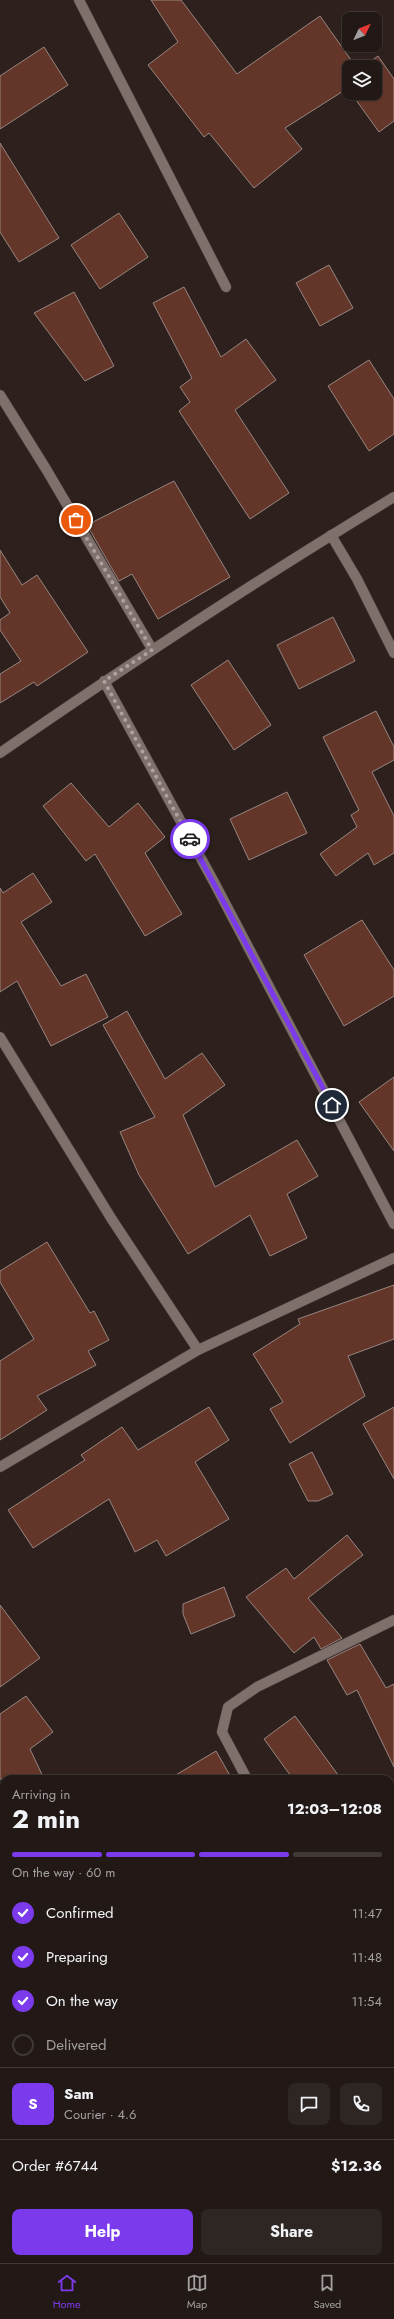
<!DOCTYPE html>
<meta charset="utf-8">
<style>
:root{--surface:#221916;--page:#2e2623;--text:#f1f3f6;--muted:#a2a0a1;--line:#3f3835;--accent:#7c3aed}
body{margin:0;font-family:Jost,sans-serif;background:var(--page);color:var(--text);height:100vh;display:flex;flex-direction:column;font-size:15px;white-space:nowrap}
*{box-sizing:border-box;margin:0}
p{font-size:13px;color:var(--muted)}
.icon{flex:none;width:22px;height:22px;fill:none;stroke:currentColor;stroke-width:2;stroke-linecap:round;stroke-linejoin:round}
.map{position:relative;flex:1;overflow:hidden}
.sheet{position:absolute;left:0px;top:1775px;width:394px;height:488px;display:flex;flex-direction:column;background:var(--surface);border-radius:12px 12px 0 0;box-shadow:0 1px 3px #0004,0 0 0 1px var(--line)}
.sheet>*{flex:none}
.needle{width:26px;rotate:47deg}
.tools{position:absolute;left:342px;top:12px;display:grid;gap:8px}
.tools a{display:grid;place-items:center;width:40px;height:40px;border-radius:8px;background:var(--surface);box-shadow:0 1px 3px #0004,0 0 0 1px var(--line);font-size:20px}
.pin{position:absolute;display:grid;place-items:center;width:34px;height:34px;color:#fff;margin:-17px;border:2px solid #fff;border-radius:50%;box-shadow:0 1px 4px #0007}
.courier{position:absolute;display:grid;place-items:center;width:40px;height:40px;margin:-20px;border:3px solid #7c3aed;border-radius:50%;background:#fff;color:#222;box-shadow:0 1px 5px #0007}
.head em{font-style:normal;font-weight:700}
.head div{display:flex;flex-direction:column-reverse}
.head{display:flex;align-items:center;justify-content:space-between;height:68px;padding:0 12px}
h1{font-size:26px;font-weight:700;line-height:30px}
.bar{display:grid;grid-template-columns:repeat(4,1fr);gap:6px 4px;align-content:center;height:48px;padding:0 12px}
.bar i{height:5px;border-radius:3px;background:var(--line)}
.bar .current{background:var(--accent)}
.bar p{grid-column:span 4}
.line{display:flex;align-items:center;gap:10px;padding:0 12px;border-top:1px solid var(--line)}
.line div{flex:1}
.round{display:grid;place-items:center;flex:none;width:42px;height:42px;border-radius:8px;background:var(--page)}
ol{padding:0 12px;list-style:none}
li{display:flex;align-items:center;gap:12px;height:44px}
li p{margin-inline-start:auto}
li .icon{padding:4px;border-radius:50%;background:var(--accent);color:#fff;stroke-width:4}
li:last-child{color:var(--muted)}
li i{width:22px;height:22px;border:2px solid var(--line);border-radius:50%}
.cta{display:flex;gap:8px;margin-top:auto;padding:8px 12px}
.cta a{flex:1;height:46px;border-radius:8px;background:var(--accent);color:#fff;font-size:16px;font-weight:700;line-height:46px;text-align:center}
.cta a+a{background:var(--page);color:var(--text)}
.dock{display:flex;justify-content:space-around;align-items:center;height:56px;border-top:1px solid var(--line);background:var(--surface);font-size:11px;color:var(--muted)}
.dock a{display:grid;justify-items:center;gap:2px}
.dock .current{color:var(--accent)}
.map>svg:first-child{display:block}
</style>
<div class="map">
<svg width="394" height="2263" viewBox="0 0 394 2263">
<rect width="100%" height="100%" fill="#2e211d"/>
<!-- building -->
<path fill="#643629" stroke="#978681" d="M151,0H181L237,74L320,16L356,67H349V90L348,88L285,128L302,149L254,188L209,133L204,137L148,65L178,42Z
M44,47L68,85L0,129V76Z
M378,56L394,79V121L379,132L351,93H375V67H363Z
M0,143L59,238L19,262L0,232Z
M119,213L148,257L100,289L71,245Z
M329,265L353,308L320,326L296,283Z
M184,287L221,357L246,339L276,380L235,410L289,493L250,519L179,411L190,402L180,387L192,378L153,303Z
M74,292L114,366L85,381L34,313Z
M369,360L394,399V434L369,451L328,386Z
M174,481L230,577L158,619L132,574L119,581L87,525Z
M0,550L22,585L37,575L88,652L37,686L34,682L0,703V674L21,661L0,630V620L10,613L0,597Z
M333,617L355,661L299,689L277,645Z
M228,660L271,725L234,750L191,685Z
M376,711L394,747V760L372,772L394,816V853L374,865L368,853L336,876L320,854L357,827L351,815L359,810L323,737Z
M71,783L109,827L138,803L165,837L145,853L182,914L145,936L95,854L86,861L43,806Z
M287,792L307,833L249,860L230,819Z
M33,873L52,902L21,922L61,986L86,974L108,1017L51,1046L17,981L0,992V888L3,893Z
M362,920L394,970V996L344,1026L304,955Z
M127,1011L165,1079L202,1053L225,1085L183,1115L215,1187L297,1140L318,1176L287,1194L307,1238L270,1256L250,1215L188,1254L139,1175L120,1132L155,1117L103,1025Z
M394,1077V1151L359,1102Z
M47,1242L90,1313L94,1311L109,1340L88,1351L96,1365L37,1396L47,1410L0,1440V1361L34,1339L0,1282V1271Z
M394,1285V1339L348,1356L365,1396L290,1443L270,1409L283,1402L253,1354L300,1324L298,1319Z
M209,1407L229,1440L195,1462L229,1519L166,1556L157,1540L135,1552L109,1499L33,1548L8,1510L85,1460L81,1455L122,1427L138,1450Z
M394,1407V1479L363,1424Z
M312,1452L333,1494L318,1501H308L289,1464Z
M347,1535L363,1555L308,1598L342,1638L321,1649L314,1637L294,1653L246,1597L286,1568L294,1579Z
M224,1587L235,1616L191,1634L183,1614V1604Z
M0,1605L40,1658L0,1687Z
M360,1644L386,1688L394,1684V1767L357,1690L347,1695L327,1660Z
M26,1696L53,1732L30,1749L44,1779H0V1714Z
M295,1716L341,1779H293L264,1739Z
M216,1751L232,1779H169Z"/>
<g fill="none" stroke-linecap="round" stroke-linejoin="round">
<!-- minor casing -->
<g stroke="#4b3f3c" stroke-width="11">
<path id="minor" d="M79,0L226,287
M0,395L46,469L152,649
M331,535L357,579L394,653
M104,681L215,884L394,1224
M0,753C129,664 260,578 394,497
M0,1037L111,1218L198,1350
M0,1467L198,1350L394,1258
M247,1779L222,1732L228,1707L257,1687L394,1620
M0,1839L4,1847
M390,1961L394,1959
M390,2054L394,2062
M235,2259L237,2263"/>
</g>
<!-- minor -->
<use href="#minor" stroke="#80706c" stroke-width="10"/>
</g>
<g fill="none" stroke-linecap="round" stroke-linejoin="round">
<!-- done -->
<path stroke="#ada29f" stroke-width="4" stroke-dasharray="0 7.2" d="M76,520L152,650L104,681L190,839"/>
<!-- route -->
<path stroke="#7c3aed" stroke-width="5" d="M190,839L332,1105"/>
</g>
</svg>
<div class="tools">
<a><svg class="needle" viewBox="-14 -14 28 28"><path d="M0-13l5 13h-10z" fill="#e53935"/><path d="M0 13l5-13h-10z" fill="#a2a0a1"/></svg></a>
<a><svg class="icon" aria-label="layers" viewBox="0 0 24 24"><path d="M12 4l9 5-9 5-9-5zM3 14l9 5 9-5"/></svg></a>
</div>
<div class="pin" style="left:76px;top:520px;background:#ea580c"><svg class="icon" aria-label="bag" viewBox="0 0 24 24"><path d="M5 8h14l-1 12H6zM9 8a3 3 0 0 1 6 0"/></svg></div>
<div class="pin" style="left:332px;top:1105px;background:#1f2937"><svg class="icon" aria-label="home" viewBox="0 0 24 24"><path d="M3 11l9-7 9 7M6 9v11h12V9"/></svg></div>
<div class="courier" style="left:190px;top:839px"><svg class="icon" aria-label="car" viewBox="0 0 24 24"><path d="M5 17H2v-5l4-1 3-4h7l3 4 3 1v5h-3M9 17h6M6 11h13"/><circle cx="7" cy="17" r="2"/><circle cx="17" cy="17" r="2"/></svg></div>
<section class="sheet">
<div class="head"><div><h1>2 min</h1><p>Arriving in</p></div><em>12:03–12:08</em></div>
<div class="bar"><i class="current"></i><i class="current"></i><i class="current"></i><i></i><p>On the way · 60 m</p></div>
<ol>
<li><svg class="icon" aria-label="check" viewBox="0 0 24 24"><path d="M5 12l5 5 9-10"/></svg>Confirmed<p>11:47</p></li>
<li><svg class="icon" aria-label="check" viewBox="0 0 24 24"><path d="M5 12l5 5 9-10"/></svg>Preparing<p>11:48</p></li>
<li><svg class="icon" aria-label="check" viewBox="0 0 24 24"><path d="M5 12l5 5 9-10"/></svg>On the way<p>11:54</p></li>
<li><i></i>Delivered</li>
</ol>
<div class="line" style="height:72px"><b class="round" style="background:var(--accent);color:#fff">S</b><div><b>Sam</b><p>Courier · 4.6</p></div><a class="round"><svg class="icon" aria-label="chat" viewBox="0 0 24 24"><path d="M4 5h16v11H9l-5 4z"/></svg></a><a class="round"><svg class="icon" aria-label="phone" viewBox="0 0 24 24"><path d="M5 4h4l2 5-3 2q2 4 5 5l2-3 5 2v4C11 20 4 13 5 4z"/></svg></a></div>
<div class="line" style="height:52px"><div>Order #6744</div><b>$12.36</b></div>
<div class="cta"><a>Help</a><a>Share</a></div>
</section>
</div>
<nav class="dock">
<a class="current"><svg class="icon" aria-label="home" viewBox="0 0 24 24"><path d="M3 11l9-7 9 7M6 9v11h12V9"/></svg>Home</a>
<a><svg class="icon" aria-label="map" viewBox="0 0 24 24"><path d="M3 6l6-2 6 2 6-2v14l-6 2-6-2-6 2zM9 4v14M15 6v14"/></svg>Map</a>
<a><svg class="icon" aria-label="saved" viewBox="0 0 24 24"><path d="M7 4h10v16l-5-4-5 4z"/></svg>Saved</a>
</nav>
